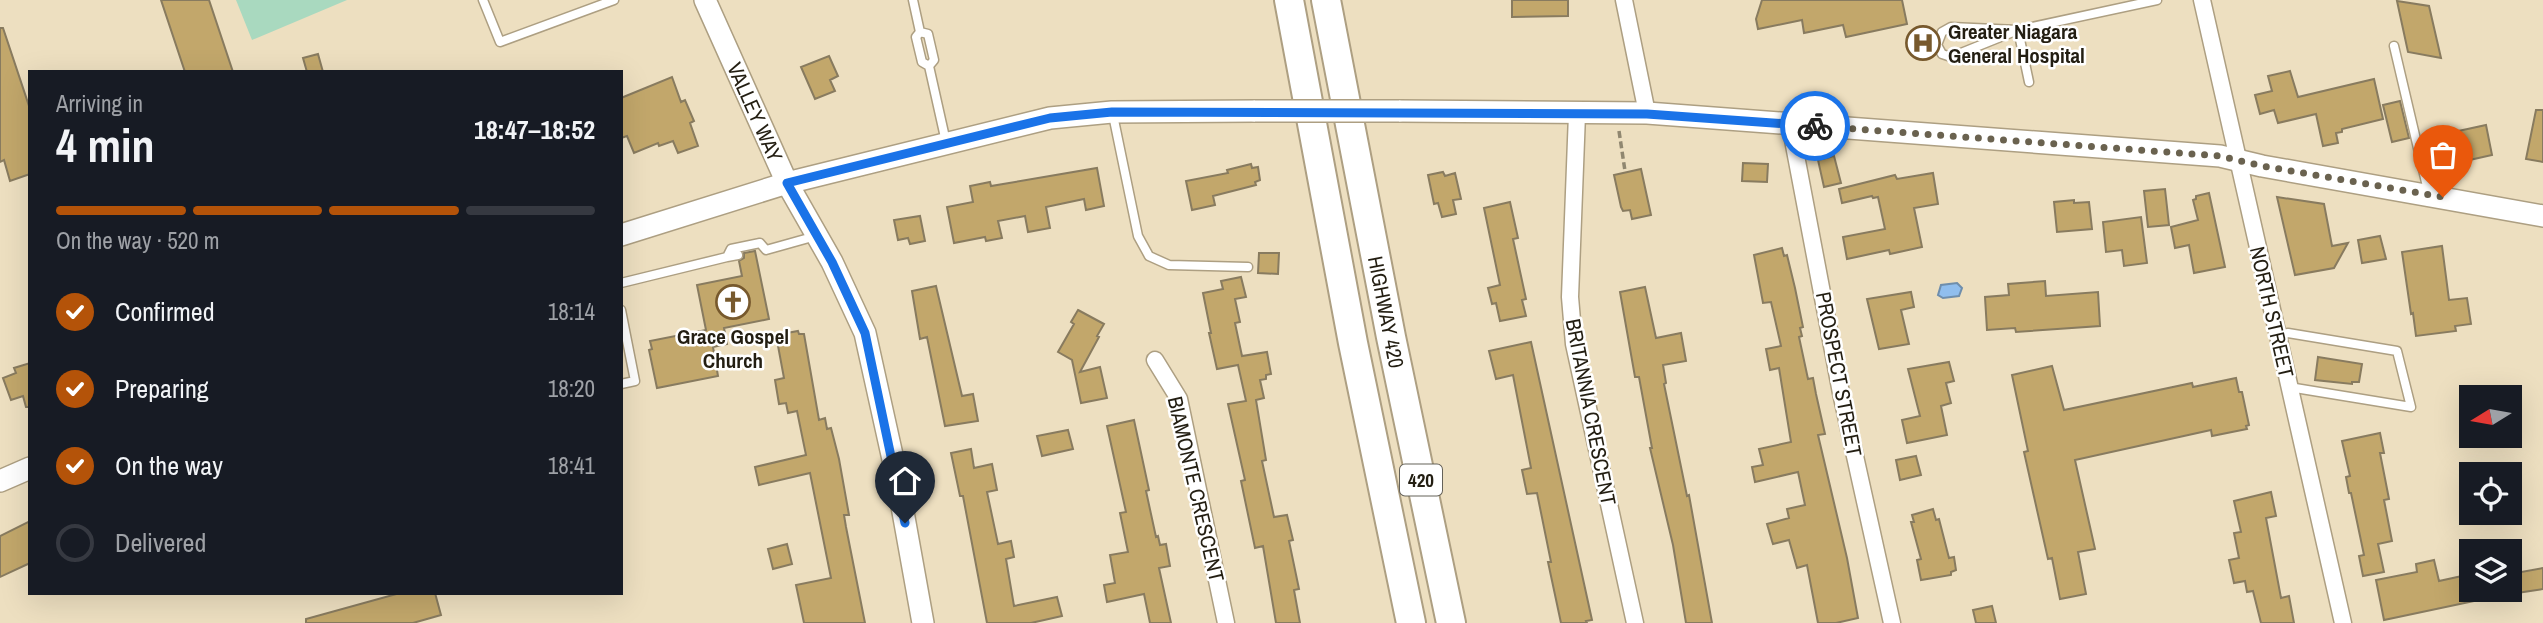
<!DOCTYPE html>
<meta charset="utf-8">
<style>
:root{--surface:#171b24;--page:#20242c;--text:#f1f3f6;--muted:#9ea1a6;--line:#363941;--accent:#b45309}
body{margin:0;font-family:"Archivo Narrow",sans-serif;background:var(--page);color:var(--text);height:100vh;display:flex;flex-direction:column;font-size:26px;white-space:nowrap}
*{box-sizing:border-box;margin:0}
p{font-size:23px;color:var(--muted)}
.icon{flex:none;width:38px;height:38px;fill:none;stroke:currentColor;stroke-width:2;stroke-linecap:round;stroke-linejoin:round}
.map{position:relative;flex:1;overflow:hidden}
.sheet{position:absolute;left:28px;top:70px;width:595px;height:525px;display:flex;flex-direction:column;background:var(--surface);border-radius:0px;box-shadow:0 7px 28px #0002}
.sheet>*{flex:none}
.needle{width:46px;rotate:259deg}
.tools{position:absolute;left:2459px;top:385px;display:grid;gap:14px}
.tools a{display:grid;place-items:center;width:63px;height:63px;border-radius:0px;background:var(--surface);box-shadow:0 7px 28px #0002;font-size:35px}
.pin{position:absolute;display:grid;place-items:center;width:60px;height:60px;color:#fff;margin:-72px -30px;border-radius:50% 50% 50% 0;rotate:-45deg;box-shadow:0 0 7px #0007}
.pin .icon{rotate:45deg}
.courier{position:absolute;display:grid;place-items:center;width:70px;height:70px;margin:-35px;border:5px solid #1a73e8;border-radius:50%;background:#fff;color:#222;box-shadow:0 2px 9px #0007}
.head em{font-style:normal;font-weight:700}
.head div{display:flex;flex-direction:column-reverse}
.head{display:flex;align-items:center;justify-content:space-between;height:119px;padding:0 28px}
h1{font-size:46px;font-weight:700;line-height:52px}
.bar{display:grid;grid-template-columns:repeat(4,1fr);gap:10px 7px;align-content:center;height:84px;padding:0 28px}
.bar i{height:9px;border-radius:5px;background:var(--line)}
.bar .current{background:var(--accent)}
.bar p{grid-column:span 4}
ol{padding:0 28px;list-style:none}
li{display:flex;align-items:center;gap:21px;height:77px}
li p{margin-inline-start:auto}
li .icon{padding:7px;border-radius:50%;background:var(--accent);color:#fff;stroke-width:4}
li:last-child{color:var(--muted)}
li i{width:38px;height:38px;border:4px solid var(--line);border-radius:50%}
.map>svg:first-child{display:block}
</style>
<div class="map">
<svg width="2543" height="623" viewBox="0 0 2543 623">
<rect width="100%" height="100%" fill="#eddfc0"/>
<!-- green -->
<path fill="#a9d9bf" d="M236,0H347L252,40Z"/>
<!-- water -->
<path fill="#90beee" stroke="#6f8eac" stroke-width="2" d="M1957,283L1962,288L1959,296L1943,298L1938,295L1941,285Z"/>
<!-- building -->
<path fill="#c2a76b" stroke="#887b5f" stroke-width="2" d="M161,0H209L233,72H185Z
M1512,0H1568V16L1512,17Z
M1762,0H1902L1907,24L1846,37L1843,25L1804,33L1802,20L1758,29L1756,19Z
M2397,1L2429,6L2441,58L2408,52Z
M0,28H3L30,109V174L10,181L4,160L0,162Z
M318,54L323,72H307L303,58Z
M829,56L838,76L830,80L835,91L815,99L801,67Z
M2290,71L2298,97L2374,79L2383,119L2342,129V132L2336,133L2338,143L2323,146L2316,114L2278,123L2274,110L2260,114L2255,95L2272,91L2268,76Z
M672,77L681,102L685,100L694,121L690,123L698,146L678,153L673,141L659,146L658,143L634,153L627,136L621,138V98Z
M2400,101L2409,138L2392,142L2383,105Z
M2536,110H2543V162L2526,159Z
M2486,125L2492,155L2465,161L2463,152L2431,159L2426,138Z
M1834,156L1841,183L1824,187L1818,160Z
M1743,163L1768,164L1767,182L1742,181Z
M1251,164L1252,168L1258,167L1260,180L1255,182L1256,185L1213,196L1215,205L1192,210L1186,181L1228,173L1227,170Z
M1097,168L1104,206L1086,210L1084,199L1046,207L1050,228L1028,232L1025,216L998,221L1002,238L986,241L985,237L954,243L947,207L973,202L970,186L990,182L991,186Z
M1641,169L1651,215L1632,219L1630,210L1623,211L1621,207L1614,175Z
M1443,172L1445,176L1455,173L1461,199L1453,200L1456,214L1442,217L1438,203L1434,204L1428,175Z
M1933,173L1938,204L1914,208L1922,247L1890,254L1889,250L1847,259L1843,237L1885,229L1878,197L1873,198L1872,196L1842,203L1839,189L1895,175L1897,179Z
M2165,189L2169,225L2148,227L2144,191Z
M2209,193L2225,267L2194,273L2189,245L2175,248L2171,227L2198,220L2193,200L2196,199V196Z
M2277,197L2324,204L2332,246L2348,243L2334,268L2295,275Z
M2074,200V203L2089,202L2092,229L2057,232L2054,202Z
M1510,202L1518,238L1513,239L1526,299L1522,300L1526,316L1500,321L1496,303L1492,304L1488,288L1500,285L1484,208Z
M920,216L925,241L910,244L908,238L898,240L894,220Z
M2141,217L2147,263L2124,266L2122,250L2106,252L2103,222Z
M2380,236L2386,259L2362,263L2358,240Z
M2442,246L2449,300L2467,298L2471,324L2455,326L2456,331L2416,336L2413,313L2411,314L2402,252Z
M1782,248L1784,256L1787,255L1795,288L1803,327L1800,328L1802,336L1799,337L1808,379L1813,378L1816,394L1825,434L1818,435L1847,558L1858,618L1836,623H1818L1807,565L1797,568L1789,540L1773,544L1772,541L1767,524L1789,518L1787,509L1805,505L1798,472L1755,482L1752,467L1763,465L1759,449L1791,442L1779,368L1770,370L1766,349L1781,346L1771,302L1763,303L1754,255Z
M755,251L769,319L724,328L727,344L713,347L718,376L657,388L649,350L652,349L650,341L706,330L697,285L742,276L739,261L744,258V253Z
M1259,253H1279L1278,274L1258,273Z
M1241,277L1246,297L1235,299L1240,322L1235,323L1242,356L1267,352L1271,374L1266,375V379L1260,380L1264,398L1256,400L1266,460L1262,461L1274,517L1287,515L1293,540L1289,541L1299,589L1294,590L1300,623H1276L1263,546L1255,548L1241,481L1245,480L1228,404L1246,401L1238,365L1217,369L1209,333H1211L1203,293L1223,289L1221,281Z
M2045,281L2046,296L2098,292L2100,326L2016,332L2015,328L1987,330L1985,297L2009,295L2008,284Z
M936,286L962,396L973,394L978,421L945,426L927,337L920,339L912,291Z
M1645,287L1656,338L1681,333L1686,361L1663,365L1666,383L1664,384L1687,496L1689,495L1712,623H1686L1673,545L1650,448H1652L1639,377H1635L1620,292Z
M1911,292L1914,307L1901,310L1909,344L1879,349L1867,299Z
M1078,310L1104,324L1097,336L1099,337L1080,372L1100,367L1107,398L1081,403L1072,360L1058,352L1074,324L1071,322Z
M798,331L799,334H804L819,420L825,418L827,429L831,428L839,459L849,515H844L846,527L865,623H804L796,585L831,578L810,473L759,485L755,467L806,455L797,411L788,413L786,403L779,404L775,380L784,378L776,335Z
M1531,342L1592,620L1586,621L1587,623H1561L1548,562H1551L1537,493L1527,494L1522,470L1531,468L1513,375L1496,379L1489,351Z
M2318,357L2362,364L2359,382H2352V384L2315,380Z
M1949,362L1954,381L1946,383L1951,403L1941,406L1947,435L1907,443L1902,420L1920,416L1908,369Z
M30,363V407H26L23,396L11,400L3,378L16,373L14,368Z
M2052,366L2064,410L2192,383L2193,387L2236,378L2239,392H2242L2249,425L2246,426L2247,429L2212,436L2211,430L2075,460L2095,549L2078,552L2086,594L2060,599L2052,558L2048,559L2024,452L2028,451L2012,375Z
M1134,420L1149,490L1146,491L1156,537L1158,536L1160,545L1166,544L1170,566L1159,568L1171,623H1150L1144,594L1107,602L1104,585L1115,583L1110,555L1128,552L1120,513L1126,512L1107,426Z
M1068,430L1073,449L1042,456L1037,436Z
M2380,433L2384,453H2380L2389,499L2384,500L2392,541L2378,544L2384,572L2363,576L2359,556L2364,555L2351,493H2349L2346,477L2350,476L2342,441Z
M971,449L974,468L992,464L997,490L987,492L998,544L1011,541L1014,557L1006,559L1014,606L1057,597L1062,616L1031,623H987L963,496H960L951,453Z
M1916,456L1921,475L1900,480L1896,460Z
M2271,492L2276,516L2266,518L2281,598L2289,596L2294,623H2261L2253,591L2247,592L2245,581L2234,583L2229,560L2239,558L2234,533L2241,532L2234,501Z
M1933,509L1936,520L1939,519L1949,558L1954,557L1956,570L1951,572V575L1921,580L1917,560L1921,559L1911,522H1914L1912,515Z
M30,521V563L0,577V536Z
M787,544L792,564L773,569L768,549Z
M2434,560L2439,581L2471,574V590H2498V596L2384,620L2376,580L2417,572L2416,564Z
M2543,568V589L2510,594V574Z
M400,593H435L441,615L413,623H306V619Z
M1992,606L1996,623H1976L1973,610Z"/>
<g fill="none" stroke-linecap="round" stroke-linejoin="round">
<!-- lane casing -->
<g stroke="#ad9f82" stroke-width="11">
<path id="lane" d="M483,0L500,42L614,0
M913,0L920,32L916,37L922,62L929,66L946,142
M2018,30L1951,27L1942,32L1937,45L1942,54L1951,57L2018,30L2157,0
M2018,30L2029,82
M920,32L928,34L934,60L929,66
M2394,46L2429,195
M1113,115L1138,236L1149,256L1169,265L1248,267
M727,257L738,255
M621,283L727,257L731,249L760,243L766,250L816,236
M621,310L635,381L621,384
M2278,335L2288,333L2397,351L2411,407L2289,387"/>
</g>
<!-- street casing -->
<g stroke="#ad9f82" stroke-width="19">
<path id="street" d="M1624,0L1647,113
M2202,0L2343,623
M1577,114L1570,297L1574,344L1635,623
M1790,124L1841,393L1892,623
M1155,360L1179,399L1226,623"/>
</g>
<!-- secondary casing -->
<g stroke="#ad9f82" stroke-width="24">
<path id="secondary" d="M705,0L787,183L832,262L865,333L896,473L923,623
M1399,111L1647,113L2220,156L2262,166L2543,216
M621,235L787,183L1050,118L1112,112L1255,111
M0,481L30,468"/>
</g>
<!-- highway casing -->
<g stroke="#ad9f82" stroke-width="32">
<path id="highway" d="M1289,0L1353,343L1411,623
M1326,0L1391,337L1451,623"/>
</g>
<!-- path -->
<path stroke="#908770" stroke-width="3.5" stroke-dasharray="7 3.5" stroke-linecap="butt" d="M1619,131L1625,171"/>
<!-- lane -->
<use href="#lane" stroke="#fff" stroke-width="8"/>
<!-- street -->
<use href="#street" stroke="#fff" stroke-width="16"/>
<!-- secondary -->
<use href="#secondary" stroke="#fff" stroke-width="21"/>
<!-- highway -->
<use href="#highway" stroke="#fff" stroke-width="28"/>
<!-- secondary-bridge casing -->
<g stroke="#ad9f82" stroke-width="24" stroke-linecap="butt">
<path id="secondary-bridge" d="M1255,111H1399"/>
</g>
<!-- secondary-bridge -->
<use href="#secondary-bridge" stroke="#fff" stroke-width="21"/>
</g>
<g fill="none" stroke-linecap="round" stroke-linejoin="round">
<!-- done -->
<path stroke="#6a624f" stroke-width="7" stroke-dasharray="0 12.6" d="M1815,126L2220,156L2262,166L2443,197"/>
<!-- route -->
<path stroke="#1a73e8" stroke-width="9" d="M905,523L865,333L832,262L787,183L1050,118L1112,112L1647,114L1815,126"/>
</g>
<!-- icons -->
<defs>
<g id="hospital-ring" transform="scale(1.75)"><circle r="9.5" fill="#fff" stroke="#77592d" stroke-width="1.5"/><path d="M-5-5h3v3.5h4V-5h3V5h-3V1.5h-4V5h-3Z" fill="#77592d"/></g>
<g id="church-ring" transform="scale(1.75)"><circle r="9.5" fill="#fff" stroke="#77592d" stroke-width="1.5"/><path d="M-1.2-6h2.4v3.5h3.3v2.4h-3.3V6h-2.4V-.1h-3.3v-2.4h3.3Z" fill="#77592d"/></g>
</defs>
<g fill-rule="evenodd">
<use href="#hospital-ring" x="1923" y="43"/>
<use href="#church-ring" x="733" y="302"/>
</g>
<g text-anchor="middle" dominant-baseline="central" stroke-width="5" stroke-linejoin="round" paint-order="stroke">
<!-- shield labels -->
<rect fill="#fff" stroke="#656259" stroke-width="2" x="1400" y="464.5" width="42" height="31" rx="5"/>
<g font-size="19" font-weight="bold" fill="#231e12">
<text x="1421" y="480">420</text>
</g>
<!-- poi labels -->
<g font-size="21" font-weight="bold" fill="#231e12" stroke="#fff" text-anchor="start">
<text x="1948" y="31">Greater Niagara<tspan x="1948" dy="24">General Hospital</tspan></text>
<text x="733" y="336" text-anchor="middle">Grace Gospel<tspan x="733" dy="24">Church</tspan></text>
</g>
<!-- street labels -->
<g font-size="21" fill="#231e12" stroke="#fff">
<text transform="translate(755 112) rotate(66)">VALLEY WAY</text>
<text transform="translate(1386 312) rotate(79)">HIGHWAY 420</text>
<text transform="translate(2272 312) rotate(77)">NORTH STREET</text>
<text transform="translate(1839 374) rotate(79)">PROSPECT STREET</text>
<text transform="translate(1591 412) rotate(79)">BRITANNIA CRESCENT</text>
<text transform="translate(1196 489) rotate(77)">BIAMONTE CRESCENT</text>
</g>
</g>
</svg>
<div class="tools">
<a><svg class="needle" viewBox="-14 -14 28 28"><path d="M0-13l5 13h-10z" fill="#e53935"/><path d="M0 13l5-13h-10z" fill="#9ea1a6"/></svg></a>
<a><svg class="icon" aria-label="locate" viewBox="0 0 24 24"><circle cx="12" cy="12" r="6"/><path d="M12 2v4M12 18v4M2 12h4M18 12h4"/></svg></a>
<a><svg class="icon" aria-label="layers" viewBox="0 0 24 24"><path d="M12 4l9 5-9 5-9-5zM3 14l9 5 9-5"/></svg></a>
</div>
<div class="pin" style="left:2443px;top:197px;background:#ea580c"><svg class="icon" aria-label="bag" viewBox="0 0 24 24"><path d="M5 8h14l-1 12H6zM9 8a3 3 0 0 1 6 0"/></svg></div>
<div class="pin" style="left:905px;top:523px;background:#1f2937"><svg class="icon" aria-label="home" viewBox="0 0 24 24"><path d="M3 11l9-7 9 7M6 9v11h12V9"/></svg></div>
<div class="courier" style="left:1815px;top:126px"><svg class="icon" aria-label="bike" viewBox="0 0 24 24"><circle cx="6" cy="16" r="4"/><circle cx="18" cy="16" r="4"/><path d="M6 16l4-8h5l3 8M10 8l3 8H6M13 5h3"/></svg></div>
<section class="sheet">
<div class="head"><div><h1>4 min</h1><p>Arriving in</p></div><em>18:47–18:52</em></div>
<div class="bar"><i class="current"></i><i class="current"></i><i class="current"></i><i></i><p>On the way · 520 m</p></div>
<ol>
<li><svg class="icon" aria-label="check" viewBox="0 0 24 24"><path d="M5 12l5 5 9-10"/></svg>Confirmed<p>18:14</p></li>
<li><svg class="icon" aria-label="check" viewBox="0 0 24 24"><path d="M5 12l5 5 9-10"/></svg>Preparing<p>18:20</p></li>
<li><svg class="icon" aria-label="check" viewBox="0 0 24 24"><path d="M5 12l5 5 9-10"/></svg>On the way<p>18:41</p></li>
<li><i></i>Delivered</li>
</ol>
</section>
</div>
